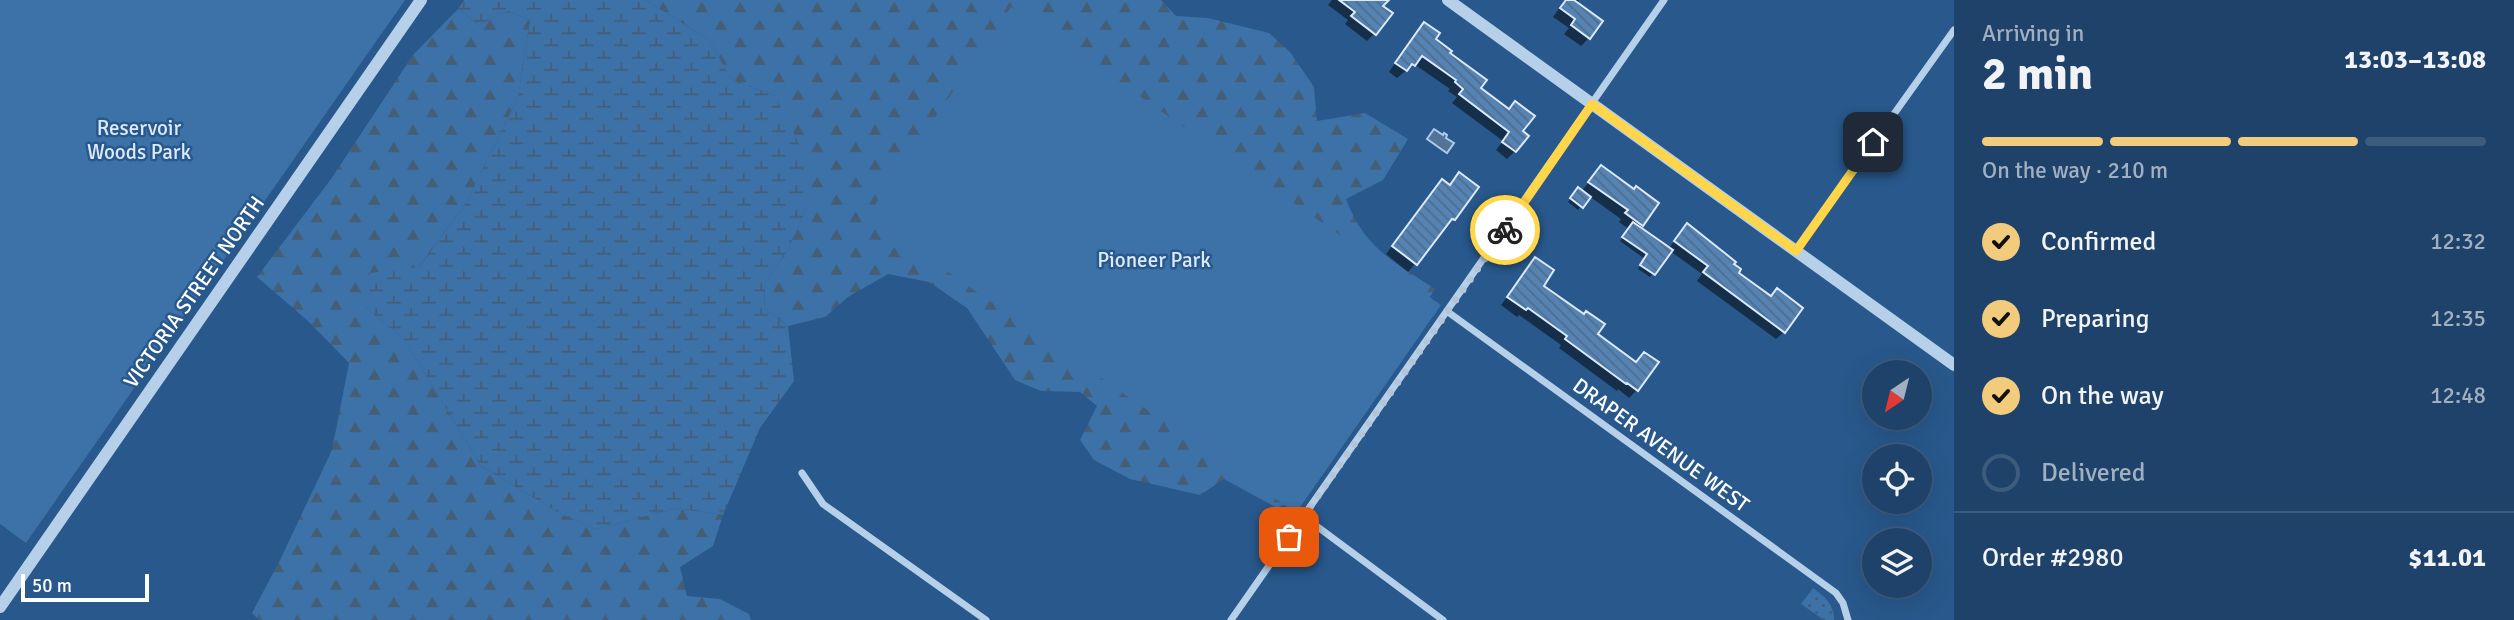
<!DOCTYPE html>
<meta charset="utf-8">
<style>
:root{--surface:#1e4269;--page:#2b4d71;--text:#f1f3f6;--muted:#a1b0c0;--line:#3c5b7d;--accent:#f2cb7c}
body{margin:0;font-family:Signika,sans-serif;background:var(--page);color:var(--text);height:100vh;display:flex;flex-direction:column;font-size:26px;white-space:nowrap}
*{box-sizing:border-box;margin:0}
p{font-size:23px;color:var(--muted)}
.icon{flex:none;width:38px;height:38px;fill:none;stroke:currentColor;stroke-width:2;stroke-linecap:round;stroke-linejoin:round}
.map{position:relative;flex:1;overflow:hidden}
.drawer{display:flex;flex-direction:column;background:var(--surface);width:560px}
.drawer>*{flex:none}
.needle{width:46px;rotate:215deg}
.buttons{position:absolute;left:1862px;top:360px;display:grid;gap:14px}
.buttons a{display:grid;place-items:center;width:70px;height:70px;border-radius:50%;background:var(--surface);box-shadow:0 7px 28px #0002,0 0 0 2px var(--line);font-size:35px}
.scale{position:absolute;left:21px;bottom:18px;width:128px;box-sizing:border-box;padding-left:7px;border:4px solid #fff;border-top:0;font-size:19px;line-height:24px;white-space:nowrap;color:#fff;-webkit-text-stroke:5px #28588c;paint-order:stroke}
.pin{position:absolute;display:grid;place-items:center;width:60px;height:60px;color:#fff;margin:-30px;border-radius:14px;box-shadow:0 4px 10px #0006}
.courier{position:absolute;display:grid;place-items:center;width:70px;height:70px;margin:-35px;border:5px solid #ffd54a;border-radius:50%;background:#fff;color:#222;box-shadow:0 2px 9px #0007}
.headline em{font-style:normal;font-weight:800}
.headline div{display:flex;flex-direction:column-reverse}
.headline{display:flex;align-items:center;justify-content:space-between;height:119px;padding:0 28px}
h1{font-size:46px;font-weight:800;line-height:52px}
.bar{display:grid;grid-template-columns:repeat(4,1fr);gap:10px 7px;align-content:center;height:84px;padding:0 28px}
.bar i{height:9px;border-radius:5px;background:var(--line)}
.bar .active{background:var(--accent)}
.bar p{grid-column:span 4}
.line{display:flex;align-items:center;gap:18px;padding:0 28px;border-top:2px solid var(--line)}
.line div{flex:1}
ol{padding:0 28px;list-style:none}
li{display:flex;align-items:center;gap:21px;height:77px}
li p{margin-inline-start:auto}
li .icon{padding:7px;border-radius:50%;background:var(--accent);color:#111;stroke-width:4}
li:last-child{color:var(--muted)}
li i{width:38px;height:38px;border:4px solid var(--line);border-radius:50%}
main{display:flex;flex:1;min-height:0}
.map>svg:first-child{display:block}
</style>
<main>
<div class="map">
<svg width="1954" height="620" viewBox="0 0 1954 620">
<defs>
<pattern id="forest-firs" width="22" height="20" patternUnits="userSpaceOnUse" patternTransform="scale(1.75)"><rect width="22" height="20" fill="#3c72a8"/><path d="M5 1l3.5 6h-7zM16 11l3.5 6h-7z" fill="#455d75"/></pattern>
<pattern id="wetland-marsh" width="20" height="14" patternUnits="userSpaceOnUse" patternTransform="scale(1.75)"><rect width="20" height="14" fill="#3c72a8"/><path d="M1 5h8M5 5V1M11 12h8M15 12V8" fill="none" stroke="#455d75"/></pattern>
<pattern id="garden-dots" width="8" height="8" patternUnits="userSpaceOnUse" patternTransform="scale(1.75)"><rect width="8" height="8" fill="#3c72a8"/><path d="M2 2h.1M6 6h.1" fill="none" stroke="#455d75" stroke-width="1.8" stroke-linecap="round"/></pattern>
<pattern id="water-waves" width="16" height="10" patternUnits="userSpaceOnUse" patternTransform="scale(1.75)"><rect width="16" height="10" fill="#537498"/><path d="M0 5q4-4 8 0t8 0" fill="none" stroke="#4f5e6e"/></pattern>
<pattern id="building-back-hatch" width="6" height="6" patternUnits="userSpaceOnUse" patternTransform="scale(1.75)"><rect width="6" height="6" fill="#5483b4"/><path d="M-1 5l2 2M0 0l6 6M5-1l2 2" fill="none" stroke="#516d8a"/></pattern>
</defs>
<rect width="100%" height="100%" fill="#28588c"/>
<!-- forest -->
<path fill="url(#forest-firs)" d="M646,0H1161L1176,16L1208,18L1269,33L1290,52L1314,87L1317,121L1365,113L1408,139L1383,180L1346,199C1364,248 1394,262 1435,289L1299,498L1277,508L1224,479L1200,495L1130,479L1094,460L1080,440L1097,406L1080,392L1041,391L1015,380L967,308L929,282L888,274L848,297L825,317L788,326L764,308L765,283L788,249L806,209L775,96L731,79L709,40Z
M458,9L479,25L508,11L530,20L518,97L466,203L418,268L365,307L404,339L481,466L563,515L596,529L677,508L723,515L713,546L680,567L687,596L720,599L749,614L751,620H259L252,613L280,560L332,450L349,363L308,321L257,277L331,179L413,55Z"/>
<!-- wetland -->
<path fill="url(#wetland-marsh)" d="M464,0H646L709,40L731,79L775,96L800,146L806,209L788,249L765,283L764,308L788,326L794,381L760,428L723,515L677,508L596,529L563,515L481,466L404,339L365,307L370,273L419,267L466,203L518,97L530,20L508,11L479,25L458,9Z"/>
<!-- park -->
<path fill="#3c72a8" d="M0,0H405L26,543L0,524Z
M1011,7L1441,305L1296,513L867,216Z"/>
<!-- garden -->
<path fill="url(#garden-dots)" d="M1813,588C1825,597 1834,604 1834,620H1824L1801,604Z"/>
<!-- water -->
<path fill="url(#water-waves)" stroke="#abcbea" stroke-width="2" d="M1434,129L1443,135L1444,133L1447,135L1446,138L1454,143L1447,153L1427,139Z"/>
<!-- shadow -->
<path fill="#0007" d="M1332,0H1372L1375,33L1367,41L1345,24L1348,20L1328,5Z
M1565,0H1579L1576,4L1589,38L1581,46L1564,34L1569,28L1553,17Z
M1417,32L1433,39L1478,89L1508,110L1515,103L1521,132L1515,151L1507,159L1496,150L1503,141L1452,103L1457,97L1448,91L1450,89L1414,64L1397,78L1389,72Z
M1601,167L1642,225L1639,228L1668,249L1687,226L1736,273L1784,332L1776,339L1697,281L1702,274L1670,251L1650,277L1638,269L1645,259L1620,241L1629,229L1619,222L1621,219L1589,196L1578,210L1568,202L1575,193L1581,192Z
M1459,175L1453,219L1408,272L1386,254L1435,189L1449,186Z
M1536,259L1541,286L1595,334L1637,390L1629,398L1618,389L1617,391L1559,348L1561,345L1519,315L1517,317L1501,305Z"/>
<!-- building -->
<path fill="url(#building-back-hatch)" stroke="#dbe9f8" stroke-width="2" d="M1339,0H1389L1383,6L1393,13L1376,35L1351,16L1355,12Z
M1566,0H1574L1603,21L1590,39L1571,25L1575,19L1560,8Z
M1424,22L1440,33L1436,39L1452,51L1450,53L1487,80L1481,88L1509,109L1515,101L1535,116L1523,131L1529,136L1516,152L1502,142L1509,132L1459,94L1463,89L1455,82L1456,80L1422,56L1415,66L1412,64L1407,71L1395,63Z
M1601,165L1634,189L1636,186L1659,203L1643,226L1625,213L1628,210L1588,182Z
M1459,172L1479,187L1455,220L1452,219L1417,265L1392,246L1442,179L1450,185Z
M1578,187L1591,197L1583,208L1570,198Z
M1633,222L1673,250L1655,275L1640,265L1647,254L1622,237Z
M1687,223L1736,262L1734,264L1741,269L1739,273L1771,296L1777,288L1803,308L1785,333L1703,272L1708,266L1674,241Z
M1535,257L1554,270L1544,286L1584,314L1586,311L1605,324L1598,334L1636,362L1644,352L1659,362L1638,391L1627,383L1626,384L1565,339L1567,336L1528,308L1526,310L1507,297Z"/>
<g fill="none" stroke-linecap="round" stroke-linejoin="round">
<!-- minor -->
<path stroke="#b6d0ea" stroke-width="7" d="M1796,251L1954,30
M1448,312L1836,593L1843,603L1848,620
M802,473L823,504L986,620
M1303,516L1443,620
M1231,620L1664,0"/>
<!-- tertiary -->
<path stroke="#b6d0ea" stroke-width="12" d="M1448,0L1954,365
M0,607L421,0"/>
</g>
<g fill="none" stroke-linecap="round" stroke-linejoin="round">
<!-- done -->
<path stroke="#b4c5d7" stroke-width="7" stroke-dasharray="0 12.6" d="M1289,537L1505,230"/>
<!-- route -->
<path stroke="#ffd54a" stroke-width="9" d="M1505,230L1592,104L1796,251L1873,142"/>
</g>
<g text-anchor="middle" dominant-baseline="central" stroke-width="5" stroke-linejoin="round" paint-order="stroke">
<!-- park labels -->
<g font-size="21" fill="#dbe9f8" stroke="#28588c">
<text x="139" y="128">Reservoir<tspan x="139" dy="24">Woods Park</tspan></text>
<text x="1154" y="260">Pioneer Park</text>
</g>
<!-- street labels -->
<g font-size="21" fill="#fff" stroke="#28588c">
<text transform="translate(194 292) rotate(-55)">VICTORIA STREET NORTH</text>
<text transform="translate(1661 445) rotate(36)">DRAPER AVENUE WEST</text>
</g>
</g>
</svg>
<div class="buttons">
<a><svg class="needle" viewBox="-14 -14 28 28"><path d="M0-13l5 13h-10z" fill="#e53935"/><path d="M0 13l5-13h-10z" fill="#a1b0c0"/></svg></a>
<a><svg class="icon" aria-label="locate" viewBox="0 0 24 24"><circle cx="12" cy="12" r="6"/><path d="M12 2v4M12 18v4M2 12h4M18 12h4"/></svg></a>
<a><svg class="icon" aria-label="layers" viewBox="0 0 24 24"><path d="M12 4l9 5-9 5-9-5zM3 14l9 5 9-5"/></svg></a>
</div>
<div class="scale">50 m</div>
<div class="pin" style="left:1289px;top:537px;background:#ea580c"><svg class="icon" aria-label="bag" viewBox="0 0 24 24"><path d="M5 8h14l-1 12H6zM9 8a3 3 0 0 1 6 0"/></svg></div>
<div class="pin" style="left:1873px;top:142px;background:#1f2937"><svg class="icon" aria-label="home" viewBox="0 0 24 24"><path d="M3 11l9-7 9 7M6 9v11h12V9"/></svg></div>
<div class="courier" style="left:1505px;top:230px"><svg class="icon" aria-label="bike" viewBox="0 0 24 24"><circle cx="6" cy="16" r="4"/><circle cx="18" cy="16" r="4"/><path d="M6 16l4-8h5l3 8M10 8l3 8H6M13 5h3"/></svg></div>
</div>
<section class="drawer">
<div class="headline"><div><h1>2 min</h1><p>Arriving in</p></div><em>13:03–13:08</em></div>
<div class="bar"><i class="active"></i><i class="active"></i><i class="active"></i><i></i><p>On the way · 210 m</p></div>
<ol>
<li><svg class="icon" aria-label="check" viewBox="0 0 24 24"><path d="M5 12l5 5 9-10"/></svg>Confirmed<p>12:32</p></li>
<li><svg class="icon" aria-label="check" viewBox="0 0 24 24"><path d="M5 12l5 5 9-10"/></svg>Preparing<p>12:35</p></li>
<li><svg class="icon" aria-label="check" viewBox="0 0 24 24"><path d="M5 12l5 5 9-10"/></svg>On the way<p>12:48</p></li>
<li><i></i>Delivered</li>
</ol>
<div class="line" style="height:91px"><div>Order #2980</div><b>$11.01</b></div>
</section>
</main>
